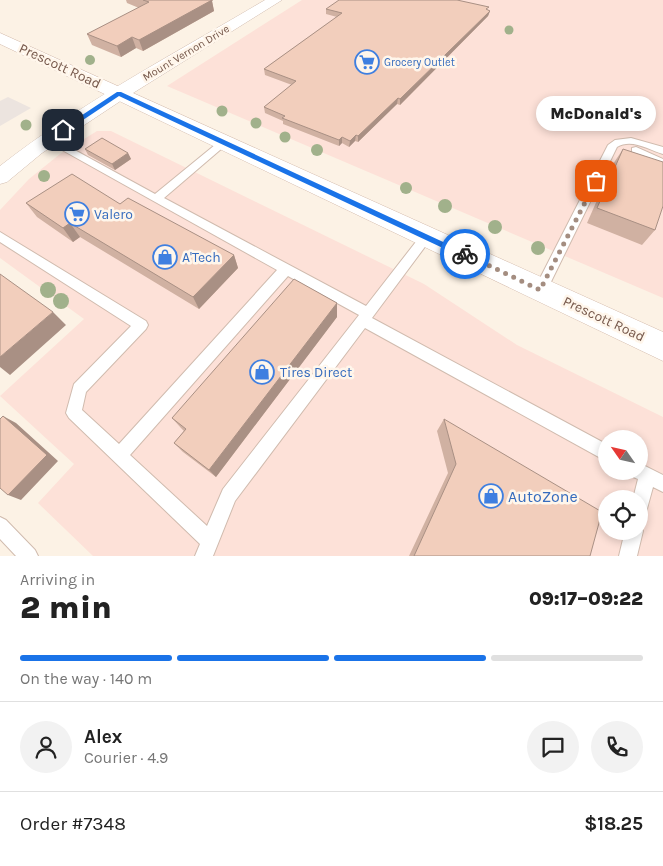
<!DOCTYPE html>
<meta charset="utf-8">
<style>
:root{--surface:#fff;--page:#f2f2f2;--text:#222;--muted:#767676;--line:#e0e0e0;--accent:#1a73e8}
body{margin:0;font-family:Karla,sans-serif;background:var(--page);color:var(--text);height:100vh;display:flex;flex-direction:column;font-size:19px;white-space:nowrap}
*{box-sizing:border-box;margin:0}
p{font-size:16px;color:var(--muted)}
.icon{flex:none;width:28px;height:28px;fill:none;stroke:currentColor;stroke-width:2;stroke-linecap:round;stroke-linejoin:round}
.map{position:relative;height:556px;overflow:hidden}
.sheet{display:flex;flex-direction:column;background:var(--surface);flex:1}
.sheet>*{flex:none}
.needle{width:32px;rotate:304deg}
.fabs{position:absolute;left:598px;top:430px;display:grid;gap:10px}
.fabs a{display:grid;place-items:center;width:50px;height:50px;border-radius:50%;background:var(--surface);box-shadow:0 2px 8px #0003;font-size:25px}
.pin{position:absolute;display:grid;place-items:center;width:42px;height:42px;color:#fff;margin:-21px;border-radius:10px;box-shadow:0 2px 8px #0006}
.courier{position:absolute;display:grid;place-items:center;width:50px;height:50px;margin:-25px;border:4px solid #1a73e8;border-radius:50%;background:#fff;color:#222;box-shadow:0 1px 6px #0007}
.bubble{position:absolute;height:35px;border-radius:18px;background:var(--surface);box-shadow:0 2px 8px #0003;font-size:16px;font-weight:800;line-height:35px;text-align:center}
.headline em{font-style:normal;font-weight:800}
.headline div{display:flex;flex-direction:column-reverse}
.headline{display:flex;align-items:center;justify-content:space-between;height:85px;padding:0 20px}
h1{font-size:32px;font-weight:800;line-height:38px}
.bar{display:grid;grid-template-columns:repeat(4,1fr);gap:8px 5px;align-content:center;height:60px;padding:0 20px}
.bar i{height:6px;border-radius:4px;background:var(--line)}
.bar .current{background:var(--accent)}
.bar p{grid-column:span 4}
.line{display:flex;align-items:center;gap:12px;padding:0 20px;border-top:1px solid var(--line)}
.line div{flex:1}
.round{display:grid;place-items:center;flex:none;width:52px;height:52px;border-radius:26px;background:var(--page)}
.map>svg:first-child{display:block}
</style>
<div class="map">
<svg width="663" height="556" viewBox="0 0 663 556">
<rect width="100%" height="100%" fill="#fcf2e5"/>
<!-- commercial -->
<path fill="#fde1d8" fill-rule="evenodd" d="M302,0H663V298L167,86Z
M97,131H111L424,284L517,345L663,417V556H93L38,503L74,464L0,396L84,319L0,258V210L29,179L60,154ZM606,439H639V471H606ZM606,499H639V531H606Z"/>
<!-- industrial -->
<path fill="#ece4df" d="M8,97L31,108L0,126V101Z"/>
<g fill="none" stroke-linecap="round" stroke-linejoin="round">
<!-- lane casing -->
<g stroke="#d0bbae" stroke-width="2">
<path id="lane" d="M49,136L155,194L221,140H227V144L164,198L366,306L422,234H430L432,237L430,240L372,318L606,444V461L365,328L235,501L213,556H195L200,544L69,418L66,413L74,384L131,326L0,242V232L146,321L148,325L146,329L86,392L82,410L119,444L277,270L46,141V137ZM288,276L359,315L223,489L207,526L130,455Z
M631,138L663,147V154C649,150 632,138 617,147L545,294L540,295L535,294L534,290L608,145L615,140Z
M636,147L663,159V166L632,152V148Z
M639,463L663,475V492L653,487L645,516L639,519V499H633L638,479L633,477L631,471H639Z
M0,517L6,520L35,550L38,556H16L0,539Z
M639,524L643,531L637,556H619L625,531H639Z"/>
</g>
<!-- street casing -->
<g stroke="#d0bbae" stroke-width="1">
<path id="street" d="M265,0H282L125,98L42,153L7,182L0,184V166C82,102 176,53 265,0Z"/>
</g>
<!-- secondary casing -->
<g stroke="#d3baab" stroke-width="1">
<path id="secondary" d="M0,33L663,332V361L0,44Z"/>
</g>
<!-- lane -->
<use href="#lane" fill="#fff" fill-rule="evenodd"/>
<!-- street -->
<use href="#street" fill="#fff" fill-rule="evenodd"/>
<!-- secondary -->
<use href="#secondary" fill="#fff" fill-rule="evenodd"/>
</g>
<!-- trees -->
<g fill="#a1b18b">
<circle cx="509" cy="30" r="4.5"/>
<circle cx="90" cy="60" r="5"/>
<circle cx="222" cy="111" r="5.5"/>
<circle cx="256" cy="123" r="5.5"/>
<circle cx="26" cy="125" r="5.5"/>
<circle cx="285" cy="137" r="5.5"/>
<circle cx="317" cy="150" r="6"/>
<circle cx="44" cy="176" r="6"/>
<circle cx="406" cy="188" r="6"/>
<circle cx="445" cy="206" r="7"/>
<circle cx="495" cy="227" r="7"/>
<circle cx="538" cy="248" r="7"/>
<circle cx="48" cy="290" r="8"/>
<circle cx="61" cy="301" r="8"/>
</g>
<!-- wall -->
<path fill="#d0b1a2" d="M126,0H213L212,1L214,11L143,51L136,48L121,57L92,45L87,34L139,8L127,3Z
M326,9L488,10L490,11L488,16L400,105L397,104L358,142L355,141L349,147L342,143L339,146L283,124V121L265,113L264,107L292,85L265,75L264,69L337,17L326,14Z
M85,149L128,153L131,159L115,170L88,155Z
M623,149L655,230L642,245L587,223L613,164Z
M26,203L120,204L234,255L238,268L199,309L80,237L73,242L37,217Z
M337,303V317L216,477L183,452L174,443L184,431L181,428L172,418Z
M444,419L590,556H409L448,473L437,431Z"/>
<!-- shaded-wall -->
<path fill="#a99084" d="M201,0H213L212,1L214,11L143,51L139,40Z
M490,11L488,16L400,105V99Z
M132,37L136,48L121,57L117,46Z
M398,98L397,104L358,142V136Z
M356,135L355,141L349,147L350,141Z
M342,137V143L339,146V140Z
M128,153L131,159L115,170L112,164Z
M70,223L80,237L73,242L63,228Z
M234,255L238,268L199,309L193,297Z
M337,303V317L216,477L209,470Z
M53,312L66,325L10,375L0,367V357Z
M3,416L16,423L58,461L21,500L8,495Z"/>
<!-- building -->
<path fill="#f2cebc" stroke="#a99084" d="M143,0H212L139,40L132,37L117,46L87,34L149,2Z
M339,0H457L489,7L486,9L490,11L400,99L398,98L358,136L356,135L350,141L342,137L339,140L282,118L285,116L264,107L296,81L264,69L342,13L326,9Z
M102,138L128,153L112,164L85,149Z
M623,149L663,162V206L655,230L597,208Z
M72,174L120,204L128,198L234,255L193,297L70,223L63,228L26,203Z
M0,274L53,312L0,357Z
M294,279L337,303L209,470L174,443L186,429L172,418Z
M3,416L47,455L8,495L0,488V419Z
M444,419L602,512L590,556H414L456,464Z"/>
<!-- route -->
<path fill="#1a73e8" d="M117,92H121L469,254L465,258L462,257L119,96L65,132H61V129Z"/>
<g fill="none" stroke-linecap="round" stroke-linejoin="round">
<!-- done -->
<path stroke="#a48d80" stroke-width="5" stroke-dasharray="0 9" d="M465,254L540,290L596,181"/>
</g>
<!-- icons -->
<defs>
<g id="supermarket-ring" transform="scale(1.25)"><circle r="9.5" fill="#fff6eb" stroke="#3f7fe0" stroke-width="1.5"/><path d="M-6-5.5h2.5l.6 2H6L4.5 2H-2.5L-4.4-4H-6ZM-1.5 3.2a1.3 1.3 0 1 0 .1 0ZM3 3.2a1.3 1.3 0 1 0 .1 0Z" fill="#3f7fe0"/></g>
<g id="shop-ring" transform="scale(1.25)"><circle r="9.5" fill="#fff6eb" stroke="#3f7fe0" stroke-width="1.5"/><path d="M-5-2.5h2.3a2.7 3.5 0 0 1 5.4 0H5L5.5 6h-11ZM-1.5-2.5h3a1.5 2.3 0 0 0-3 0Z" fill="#3f7fe0"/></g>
</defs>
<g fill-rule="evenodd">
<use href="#supermarket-ring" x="367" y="62"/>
<use href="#supermarket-ring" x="77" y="214"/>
<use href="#shop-ring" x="165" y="257"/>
<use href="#shop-ring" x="262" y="372"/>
<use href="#shop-ring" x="491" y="496"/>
</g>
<g text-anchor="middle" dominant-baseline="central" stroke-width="5" stroke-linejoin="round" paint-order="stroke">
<!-- far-street labels -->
<g font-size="11" fill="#75574a" stroke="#fff6eb">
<text transform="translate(186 53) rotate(-31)">Mount Vernon Drive</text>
</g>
<!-- far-shop labels -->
<g font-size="11" fill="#366cbe" stroke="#fff6eb" text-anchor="start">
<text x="384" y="62">Grocery Outlet</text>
</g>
<!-- street labels -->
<g font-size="14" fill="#75574a" stroke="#fff6eb">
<text transform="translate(60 66) rotate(25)">Prescott Road</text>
<text transform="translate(604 319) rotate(25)">Prescott Road</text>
</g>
<!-- shop labels -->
<g font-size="14" fill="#366cbe" stroke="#fff6eb" text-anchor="start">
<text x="94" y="214">Valero</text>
<text x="182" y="257">A'Tech</text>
<text x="280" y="372">Tires Direct</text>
</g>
<!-- near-shop labels -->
<g font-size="16" fill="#366cbe" stroke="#fff6eb" text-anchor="start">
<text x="508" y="496">AutoZone</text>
</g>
</g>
</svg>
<div class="fabs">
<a><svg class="needle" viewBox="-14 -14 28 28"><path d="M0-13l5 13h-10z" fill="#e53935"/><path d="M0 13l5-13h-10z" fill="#767676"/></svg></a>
<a><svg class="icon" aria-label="locate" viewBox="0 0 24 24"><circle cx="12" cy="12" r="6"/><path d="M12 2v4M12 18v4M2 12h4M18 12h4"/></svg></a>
</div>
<div class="pin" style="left:596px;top:181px;background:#ea580c"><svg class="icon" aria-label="bag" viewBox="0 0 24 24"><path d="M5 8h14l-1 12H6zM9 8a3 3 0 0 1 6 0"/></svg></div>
<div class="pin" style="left:63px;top:130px;background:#1f2937"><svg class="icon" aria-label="home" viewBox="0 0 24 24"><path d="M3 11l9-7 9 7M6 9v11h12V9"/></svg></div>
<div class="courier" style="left:465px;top:254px"><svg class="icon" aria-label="bike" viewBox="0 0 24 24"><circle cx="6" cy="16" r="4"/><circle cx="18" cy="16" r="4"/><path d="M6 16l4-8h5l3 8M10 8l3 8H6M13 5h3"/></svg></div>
<div class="bubble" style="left:536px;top:96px;width:120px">McDonald's</div>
</div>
<section class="sheet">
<div class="headline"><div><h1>2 min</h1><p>Arriving in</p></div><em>09:17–09:22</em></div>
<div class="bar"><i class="current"></i><i class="current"></i><i class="current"></i><i></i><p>On the way · 140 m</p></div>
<div class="line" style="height:90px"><a class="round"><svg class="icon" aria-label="person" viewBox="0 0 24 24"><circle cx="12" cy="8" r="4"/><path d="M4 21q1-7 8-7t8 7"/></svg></a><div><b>Alex</b><p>Courier · 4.9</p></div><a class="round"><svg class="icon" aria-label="chat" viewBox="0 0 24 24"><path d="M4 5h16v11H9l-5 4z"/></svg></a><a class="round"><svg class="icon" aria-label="phone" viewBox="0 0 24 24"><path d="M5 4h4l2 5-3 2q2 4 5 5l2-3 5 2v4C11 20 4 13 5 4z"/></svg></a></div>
<div class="line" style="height:65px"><div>Order #7348</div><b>$18.25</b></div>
</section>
